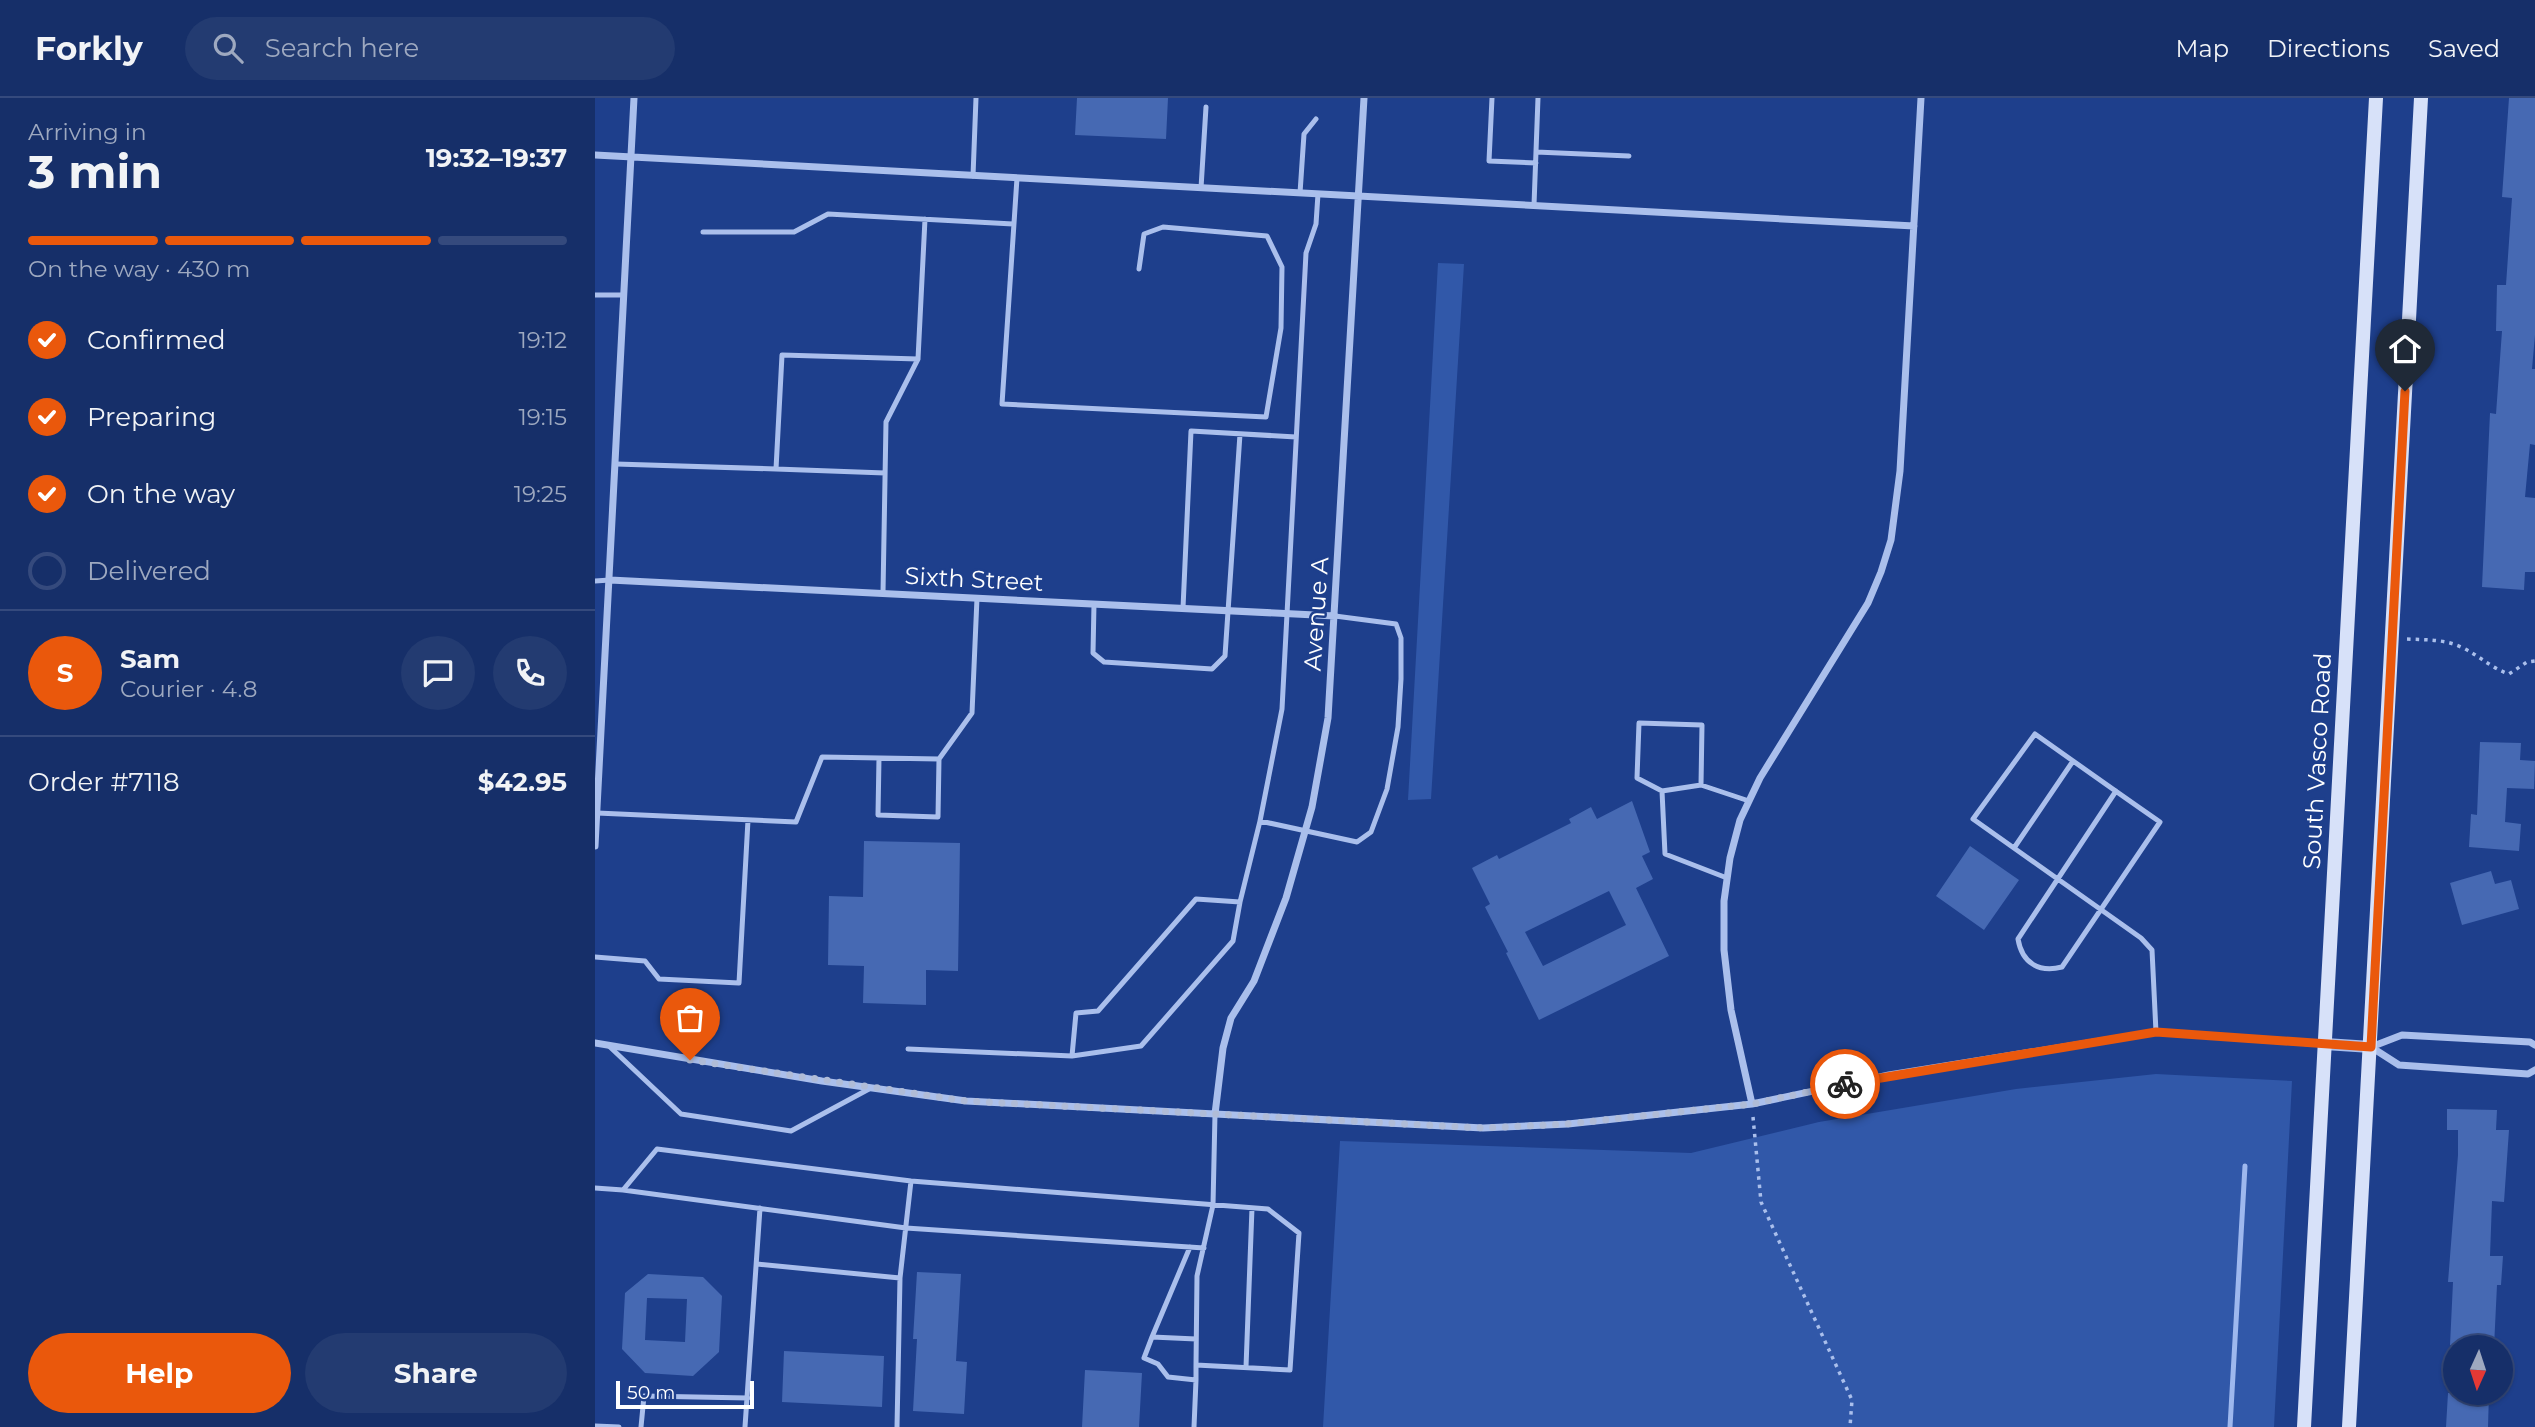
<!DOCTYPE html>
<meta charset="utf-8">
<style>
:root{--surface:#162f69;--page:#233b71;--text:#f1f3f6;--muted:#9ea9c0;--line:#354a7d;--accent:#ea580c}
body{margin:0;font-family:Montserrat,sans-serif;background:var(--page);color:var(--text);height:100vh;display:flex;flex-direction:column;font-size:26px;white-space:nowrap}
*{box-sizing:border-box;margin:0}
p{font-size:23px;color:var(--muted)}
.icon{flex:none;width:38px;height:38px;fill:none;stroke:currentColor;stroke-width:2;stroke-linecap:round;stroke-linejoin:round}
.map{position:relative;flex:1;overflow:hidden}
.panel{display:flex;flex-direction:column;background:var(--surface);width:595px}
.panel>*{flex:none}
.needle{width:46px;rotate:183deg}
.tools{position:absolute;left:1848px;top:1237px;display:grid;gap:14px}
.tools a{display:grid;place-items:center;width:70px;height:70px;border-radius:50%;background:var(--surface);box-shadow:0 2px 5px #0004,0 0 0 2px var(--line);font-size:35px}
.scale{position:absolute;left:21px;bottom:18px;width:138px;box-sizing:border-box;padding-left:7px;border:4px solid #fff;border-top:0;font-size:19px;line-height:24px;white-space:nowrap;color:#fff;-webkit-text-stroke:5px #1e3f8c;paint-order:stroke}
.pin{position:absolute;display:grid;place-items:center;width:60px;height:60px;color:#fff;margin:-72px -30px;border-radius:50% 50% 50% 0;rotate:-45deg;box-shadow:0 0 7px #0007}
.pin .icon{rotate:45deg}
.courier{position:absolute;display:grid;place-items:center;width:70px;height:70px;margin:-35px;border:5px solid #ea580c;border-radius:50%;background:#fff;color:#222;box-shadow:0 2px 9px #0007}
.summary em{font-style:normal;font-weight:700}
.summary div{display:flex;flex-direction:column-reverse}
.summary{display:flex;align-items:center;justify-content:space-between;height:119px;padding:0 28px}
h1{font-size:46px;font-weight:700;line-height:52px}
.bar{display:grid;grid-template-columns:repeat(4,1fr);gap:10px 7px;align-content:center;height:84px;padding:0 28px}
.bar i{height:9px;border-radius:5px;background:var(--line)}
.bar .active{background:var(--accent)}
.bar p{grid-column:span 4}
.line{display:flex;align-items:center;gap:18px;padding:0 28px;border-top:2px solid var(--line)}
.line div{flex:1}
.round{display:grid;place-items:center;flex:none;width:74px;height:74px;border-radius:37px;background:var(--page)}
ol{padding:0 28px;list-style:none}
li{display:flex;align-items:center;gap:21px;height:77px}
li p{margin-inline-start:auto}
li .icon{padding:7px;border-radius:50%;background:var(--accent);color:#fff;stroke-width:4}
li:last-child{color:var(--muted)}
li i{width:38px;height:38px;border:4px solid var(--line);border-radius:50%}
.primary-button{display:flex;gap:14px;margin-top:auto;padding:14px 28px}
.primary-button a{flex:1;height:80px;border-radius:42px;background:var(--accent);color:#fff;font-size:28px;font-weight:700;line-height:80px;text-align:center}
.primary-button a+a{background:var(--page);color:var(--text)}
header{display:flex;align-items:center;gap:42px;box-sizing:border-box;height:98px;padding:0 35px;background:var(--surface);border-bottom:2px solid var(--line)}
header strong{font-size:33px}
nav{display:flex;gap:38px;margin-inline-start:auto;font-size:24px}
.search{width:490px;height:63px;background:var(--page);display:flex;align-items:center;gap:18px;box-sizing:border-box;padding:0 24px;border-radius:38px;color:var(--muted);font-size:26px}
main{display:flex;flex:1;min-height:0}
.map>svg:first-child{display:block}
</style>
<header>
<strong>Forkly</strong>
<div class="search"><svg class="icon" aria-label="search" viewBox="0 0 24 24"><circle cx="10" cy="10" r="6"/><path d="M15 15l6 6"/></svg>Search here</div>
<nav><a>Map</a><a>Directions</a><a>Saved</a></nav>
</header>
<main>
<section class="panel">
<div class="summary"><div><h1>3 min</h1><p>Arriving in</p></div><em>19:32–19:37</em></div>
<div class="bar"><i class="active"></i><i class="active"></i><i class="active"></i><i></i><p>On the way · 430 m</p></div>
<ol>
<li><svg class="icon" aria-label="check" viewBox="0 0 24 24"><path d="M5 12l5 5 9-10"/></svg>Confirmed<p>19:12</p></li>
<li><svg class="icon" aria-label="check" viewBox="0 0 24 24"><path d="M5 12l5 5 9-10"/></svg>Preparing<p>19:15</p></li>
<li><svg class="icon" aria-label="check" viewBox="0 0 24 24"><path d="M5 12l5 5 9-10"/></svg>On the way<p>19:25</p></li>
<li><i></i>Delivered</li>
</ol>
<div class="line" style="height:126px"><b class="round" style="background:var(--accent);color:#fff">S</b><div><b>Sam</b><p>Courier · 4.8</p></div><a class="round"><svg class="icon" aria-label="chat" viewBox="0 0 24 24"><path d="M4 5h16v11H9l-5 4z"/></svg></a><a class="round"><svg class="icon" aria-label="phone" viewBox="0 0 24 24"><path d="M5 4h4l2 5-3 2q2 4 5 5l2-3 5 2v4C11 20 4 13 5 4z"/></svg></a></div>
<div class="line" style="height:91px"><div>Order #7118</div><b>$42.95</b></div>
<div class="primary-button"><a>Help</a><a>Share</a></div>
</section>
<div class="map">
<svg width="1940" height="1329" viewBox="0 0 1940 1329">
<rect width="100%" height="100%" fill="#1e3f8c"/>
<!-- green -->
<path fill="#3158a9" d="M843,165L869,166L836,701L813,702Z
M1561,976L1697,983L1679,1329H728L745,1043L1096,1055L1224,1024L1421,991Z"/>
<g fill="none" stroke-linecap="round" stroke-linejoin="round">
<!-- stream -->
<path stroke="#9eb8ee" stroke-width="5" d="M1635,1329L1650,1068"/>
</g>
<!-- building -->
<path fill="#4669b3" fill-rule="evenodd" d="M482,0H573L571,41L480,37Z
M1914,0H1940V237L1937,271H1940V347L1935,346L1930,399L1940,400V474H1930L1929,492L1887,489L1895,315L1901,316L1907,233H1901L1902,187H1911L1917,100L1907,99Z
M1885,644L1926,645L1925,662L1940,663L1939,691L1912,690L1910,724L1926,726L1924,753L1874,749L1876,716L1882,717Z
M1037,703L1055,754L1047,758L1058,781L1041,790L1074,858L944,922L911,855L913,854L890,809L895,806L877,770L902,757L904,761L976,725L974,721L996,709L1002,721ZM1014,793L1031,827L948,868L930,834Z
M269,743L365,745L363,873L331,872V907L268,905L269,868L233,867L234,798L268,799Z
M1375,748L1424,782L1389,832L1341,798Z
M1896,773L1900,786L1916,782L1924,811L1867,827L1855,785Z
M1852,1011L1902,1012L1901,1032H1914L1909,1104L1897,1103L1895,1158H1908L1906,1187H1902L1899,1249L1855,1247L1858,1184H1853L1863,1057V1032H1852Z
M322,1174L366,1176L361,1263L372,1264L369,1316L318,1313L322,1241H318Z
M53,1176L108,1179L127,1198L124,1254L98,1278L50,1275L27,1251L30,1195ZM52,1200L92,1201L90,1244L50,1242Z
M189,1253L289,1258L287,1309L187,1304Z
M490,1272L547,1275L544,1329H487Z
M1853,1295H1894L1893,1329H1851Z"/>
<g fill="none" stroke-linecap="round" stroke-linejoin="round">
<!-- path -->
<path stroke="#aabfec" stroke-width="3.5" stroke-dasharray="3.5 5" stroke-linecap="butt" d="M1812,541C1831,542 1849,541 1866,549C1884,557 1894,569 1914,576L1932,564L1940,563
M1158,1019L1166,1104L1257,1302L1255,1329"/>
<!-- service -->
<path stroke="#aabfec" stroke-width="5" d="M897,0L894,63L941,65
M941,54L1034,58
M378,78L381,0
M422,80L407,306L671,319L686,230L687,169L672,138L568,129L549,136L544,171
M606,90L611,9
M705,95L709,36L721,21
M939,107L943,0
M108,134H199L233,116L418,126
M0,197H29
M21,366L181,371L187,257L323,261L330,121
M181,371L290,375
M0,483L15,482
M288,495L291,324L323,261
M499,506L498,555L509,564L617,571L630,558L645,336
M588,510L596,333L701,339
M284,660L283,717L343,719L344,661
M1106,687L1107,627L1044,625L1042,680L1067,693L1106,687L1154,703
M1067,693L1070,756L1132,780
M1521,693L1423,841C1427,865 1444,875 1467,869L1565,724C1523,695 1481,665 1440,636L1378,721L1546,840L1557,852L1561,934
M2,715L201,724L227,659L344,661L377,615L382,500
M665,723L687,611L711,155L721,126L723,96
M1419,750L1478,663
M645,804L638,843L546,948L477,958L481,915L503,913L601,801L645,804L665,723L762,744L776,734L792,691L803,629L806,581V540L801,526L740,518
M0,859L50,863L64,881L144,885L153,722
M15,949L86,1016L196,1033L274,991
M313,951L477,958
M0,1090L28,1092L62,1051L316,1083L673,1111L704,1135L695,1272L601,1267L602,1178L618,1107L620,1016
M28,1092L311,1130L609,1150
M595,1149L557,1239L601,1241
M162,1166L305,1180L316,1083
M557,1239L549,1260L563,1266L573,1279L601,1282V1267
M651,1269L657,1110
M0,1328L24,1329
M46,1329L49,1298L153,1300
M150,1329L165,1110
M302,1329L305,1180
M599,1329L601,1282"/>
<!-- minor -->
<path stroke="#aabfec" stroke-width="7" d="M0,57L1319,128
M15,482L740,518
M0,748L39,0
M0,945L227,983L371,1003L888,1030L973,1026L1157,1006L1294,977L1561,934L1730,946
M1776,949L1804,967L1933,976L1940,972
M1776,949L1807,937L1935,944L1940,947
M1157,1006L1136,912L1129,852V803L1135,760L1145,722L1165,680L1273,505L1286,474L1296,442L1305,373L1326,0
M620,1016L628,950L636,920L659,883L691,800L717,709L733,620L769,0"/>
<!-- tertiary -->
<path stroke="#aabfec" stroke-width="12" d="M1730,946L1776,949"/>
<!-- secondary -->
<path stroke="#d7e1f9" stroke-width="14" d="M1709,1329L1781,0
M1754,1329L1826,0"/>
</g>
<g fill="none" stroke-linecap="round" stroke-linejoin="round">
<!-- done -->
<path stroke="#b0bcd7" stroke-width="7" stroke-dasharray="0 12.6" d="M95,962L371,1003L888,1030L972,1026L1157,1006L1250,986"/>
<!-- route -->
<path stroke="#ea580c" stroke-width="9" d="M1250,986L1561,934L1776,949L1810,293"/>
</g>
<g text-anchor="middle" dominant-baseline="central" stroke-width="5" stroke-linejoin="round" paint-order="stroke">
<!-- street labels -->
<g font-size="24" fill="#fff" stroke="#1e3f8c">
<text transform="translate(379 481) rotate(3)">Sixth Street</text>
<text transform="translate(721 516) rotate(-86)">Avenue A</text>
<text transform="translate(1722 663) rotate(-87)">South Vasco Road</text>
</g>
</g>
</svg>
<div class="tools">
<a><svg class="needle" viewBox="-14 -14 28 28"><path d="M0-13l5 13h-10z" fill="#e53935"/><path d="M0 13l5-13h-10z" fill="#9ea9c0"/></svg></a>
</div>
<div class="scale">50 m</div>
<div class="pin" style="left:95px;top:962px;background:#ea580c"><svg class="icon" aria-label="bag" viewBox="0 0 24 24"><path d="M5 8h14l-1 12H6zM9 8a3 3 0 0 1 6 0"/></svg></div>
<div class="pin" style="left:1810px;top:293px;background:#1f2937"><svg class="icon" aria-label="home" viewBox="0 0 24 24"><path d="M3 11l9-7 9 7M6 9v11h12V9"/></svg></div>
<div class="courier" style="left:1250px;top:986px"><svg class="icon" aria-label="bike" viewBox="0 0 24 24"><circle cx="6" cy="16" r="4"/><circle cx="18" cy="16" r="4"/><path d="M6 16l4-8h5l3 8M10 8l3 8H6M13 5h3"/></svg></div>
</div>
</main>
